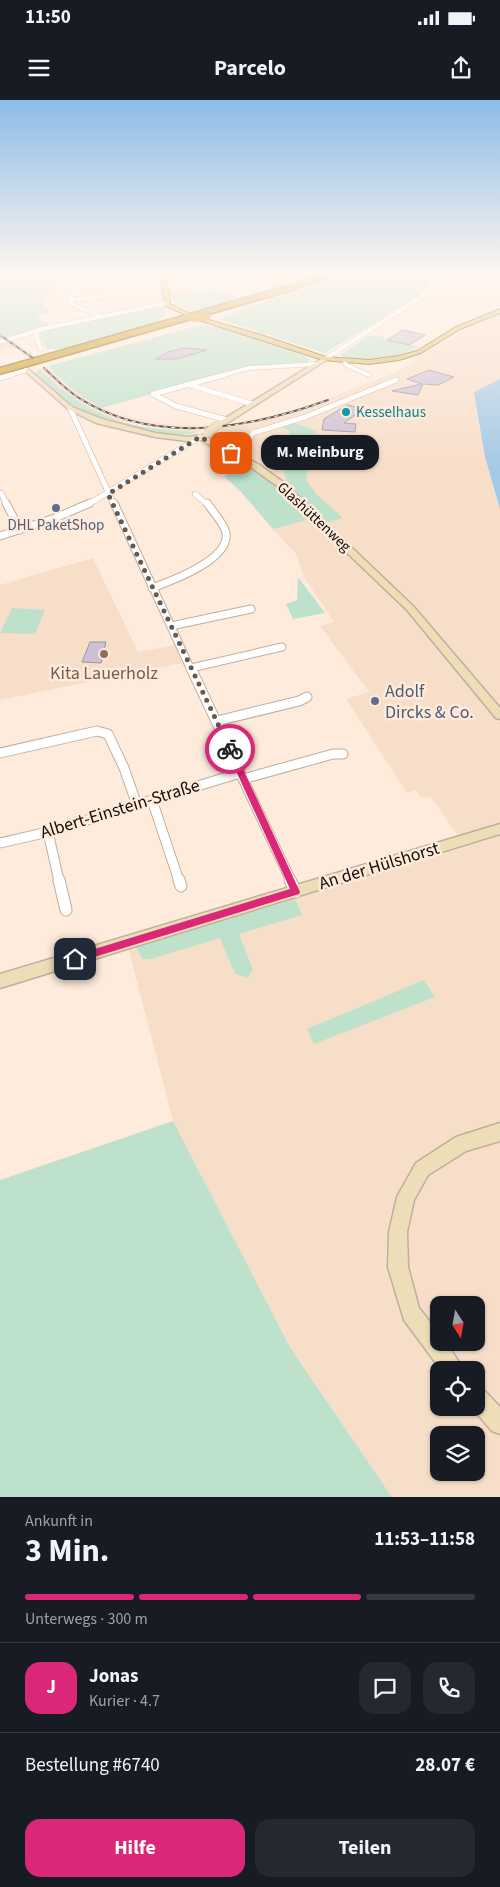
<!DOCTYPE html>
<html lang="de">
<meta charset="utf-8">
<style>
:root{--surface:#171b24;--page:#242831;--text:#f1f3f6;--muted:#9ea1a6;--line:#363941;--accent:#db2777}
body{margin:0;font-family:"Source Sans 3",sans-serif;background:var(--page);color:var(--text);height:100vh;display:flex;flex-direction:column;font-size:19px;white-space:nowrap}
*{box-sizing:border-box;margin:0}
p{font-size:16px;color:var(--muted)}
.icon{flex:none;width:28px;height:28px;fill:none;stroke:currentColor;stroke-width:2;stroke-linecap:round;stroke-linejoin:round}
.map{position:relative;height:1397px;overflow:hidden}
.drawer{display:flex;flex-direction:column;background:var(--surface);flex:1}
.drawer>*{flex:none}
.needle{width:32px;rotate:169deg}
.controls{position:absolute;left:430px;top:1196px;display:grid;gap:10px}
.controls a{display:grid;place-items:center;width:55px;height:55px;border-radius:10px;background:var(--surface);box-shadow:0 1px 4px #0004;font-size:25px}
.pin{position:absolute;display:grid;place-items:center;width:42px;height:42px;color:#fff;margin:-21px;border-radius:10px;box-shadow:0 2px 8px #0006}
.courier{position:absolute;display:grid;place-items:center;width:50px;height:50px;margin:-25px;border:4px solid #db2777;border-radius:50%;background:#fff;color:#222;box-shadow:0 1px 6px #0007}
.bubble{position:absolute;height:35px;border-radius:15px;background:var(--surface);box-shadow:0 1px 4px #0004;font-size:16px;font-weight:700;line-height:35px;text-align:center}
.summary em{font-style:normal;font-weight:700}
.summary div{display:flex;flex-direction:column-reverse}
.summary{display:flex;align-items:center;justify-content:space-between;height:85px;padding:0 25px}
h1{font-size:32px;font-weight:700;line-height:38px}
.bar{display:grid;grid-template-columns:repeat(4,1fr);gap:8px 5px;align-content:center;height:60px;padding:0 25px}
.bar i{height:6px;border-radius:4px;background:var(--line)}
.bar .current{background:var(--accent)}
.bar p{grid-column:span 4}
.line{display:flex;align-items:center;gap:12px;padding:0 25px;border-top:1px solid var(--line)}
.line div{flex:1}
.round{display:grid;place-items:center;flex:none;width:52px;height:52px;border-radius:15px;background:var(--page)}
.action{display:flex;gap:10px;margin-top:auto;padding:10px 25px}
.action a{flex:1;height:58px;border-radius:15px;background:var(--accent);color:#fff;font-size:20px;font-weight:700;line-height:58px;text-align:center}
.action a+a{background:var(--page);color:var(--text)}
.status{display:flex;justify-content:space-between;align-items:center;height:35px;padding:0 25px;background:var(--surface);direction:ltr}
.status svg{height:14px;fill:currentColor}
header{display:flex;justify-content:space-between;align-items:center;height:65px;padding:0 25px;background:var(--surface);font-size:22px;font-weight:700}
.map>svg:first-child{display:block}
</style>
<div class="status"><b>11:50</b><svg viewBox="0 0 49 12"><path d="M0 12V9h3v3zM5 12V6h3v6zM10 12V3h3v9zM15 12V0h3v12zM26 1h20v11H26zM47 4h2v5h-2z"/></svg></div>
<header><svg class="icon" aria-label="menu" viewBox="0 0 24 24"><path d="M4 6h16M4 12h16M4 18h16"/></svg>Parcelo<svg class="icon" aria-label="share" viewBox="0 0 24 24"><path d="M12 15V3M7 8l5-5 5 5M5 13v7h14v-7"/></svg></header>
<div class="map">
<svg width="500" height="1397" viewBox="0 0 500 1397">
<rect width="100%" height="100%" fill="#feebdb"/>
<!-- built -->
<path fill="#f7dec9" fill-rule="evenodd" d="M500,214V279L474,292L485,357L500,409V1397H392L291,1249L173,1021L127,843L447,744L458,736L431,697L421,698L416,690L407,693L346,599L369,592L320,526L334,522L304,477L296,454L273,429L310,419L249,366L199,344L229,325L295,311L394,273L416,261L410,259L423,254L472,225ZM439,1205H476V1242H439ZM439,1270H476V1308H439ZM439,1335H476V1372H439Z
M0,234L6,237L4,238L7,241L16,240L14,241L38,257L30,260L17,248L0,252Z
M48,266L74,291L113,313L162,324L208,326L198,332L171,330L112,319L78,303L62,291L39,269Z
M93,458L138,552L175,545L182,563L0,600V485Z"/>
<!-- green -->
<path fill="#bee1cb" d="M0,175H57L43,200L44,205L51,212L36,217L51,226L6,237L0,234Z
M337,175H392L432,182L418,196L325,253L218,219Z
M214,189L239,198C221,203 181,223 171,195L195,192L194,190Z
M162,206L167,214L156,224L68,249H47L40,237V233L47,230Z
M201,225C230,226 285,245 310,259L308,262L248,267L101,308L74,291L48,266Z
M370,235L382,236L384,239L419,247C402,256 356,266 340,255Z
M39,269C80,308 113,326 171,330C180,331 189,331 198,332C171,342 100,324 76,308C62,298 48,285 35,273Z
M294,323L316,330L306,380L318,396L343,418L325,423C293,392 271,380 290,332L282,327Z
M249,366L276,386L311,419L273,429L242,393L224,376Z
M298,477L325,513L293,519L286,504L297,500Z
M12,508L45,510L35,534L0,533Z
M295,799L302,815L239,834L253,870L247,878L235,874L220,838L151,859H142L137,847Z
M424,880L435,897L314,944L307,929Z
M173,1021L291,1249L392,1397H0V1080Z"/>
<!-- water -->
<path fill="#a2c9e5" d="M500,279V409L485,357L474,292Z"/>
<!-- building -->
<path fill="#ccc0d3" stroke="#9d92a4" d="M403,230L416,233L425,235L410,245L387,240Z
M184,248L207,250L176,259H156L168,252Z
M429,270L454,277L438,285L423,284L418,295L392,291L421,284L407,279Z
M347,305L361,308L355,312L358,313L344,323L356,324L355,332L322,330L324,319Z
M90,542H106L101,563L82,562Z"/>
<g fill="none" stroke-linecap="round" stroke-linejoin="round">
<!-- street-far4 casing -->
<g stroke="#bfae9e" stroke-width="5">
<path id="street-far4" d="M83,175L69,200L74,205L101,216
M397,175L436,181
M164,184L217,180L241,175
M69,200L125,194L129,191L130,175
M38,230L36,236L41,249
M0,242L42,229L167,203
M325,259L421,197L442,175
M345,262L346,265L369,275
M7,276L27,270
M220,276L249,268L315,264"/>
</g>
<!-- street-far3 casing -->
<g stroke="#bfae9e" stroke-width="6">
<path id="street-far3" d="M0,278L11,275
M190,285L252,304
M153,294L224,275
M153,294L176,306L227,320
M70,308L114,405
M231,353L241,350L253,333L305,317L396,280
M1,393L7,405
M195,394L208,405
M87,405L200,337"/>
</g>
<!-- street-far2 casing -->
<g stroke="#bfae9e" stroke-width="9">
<path id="street-far2" d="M6,403L20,430
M114,403L191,570
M0,436L55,418L90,403
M152,488C171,481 230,460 226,433C224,423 213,412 207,403
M171,526L251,509
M191,568L282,547"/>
</g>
<!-- street-far1 casing -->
<g stroke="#bfae9e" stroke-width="11">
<path id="street-far1" d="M191,568L291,781
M217,621L299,601L307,597
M0,653L97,631L108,634L124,668L137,705
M243,679L333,654H343
M152,700L179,781
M48,732L59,781
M0,743L48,732L240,673"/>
</g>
<!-- street casing -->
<g stroke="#bfae9e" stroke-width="13">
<path id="street" d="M59,780L66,810
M179,780L181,786
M290,780L296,792"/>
</g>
<!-- secondary casing -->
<g stroke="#bfae9e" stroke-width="3">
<path id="secondary" d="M323,258L328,259L221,327L214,325Z
M27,268L72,307L102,319L155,333L187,337L203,335L258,364L283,382L413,506L500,608V619L496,618L407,510L277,386L252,368L199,339L187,341L155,337L96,323L68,309L25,271Z
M500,724V734L0,888V874Z
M500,1023V1041L466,1051L428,1075L414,1100L407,1132L408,1167L419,1208L439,1233V1242H446L464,1270H441L404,1220L388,1167L389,1132L397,1097L416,1063L456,1037Z
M476,1286L483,1289L500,1307V1334L492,1331L472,1308H476Z"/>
</g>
<!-- primary casing -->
<g stroke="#88630e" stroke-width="2">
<path id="primary" d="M161,175H167L170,204L194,216V218L165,206Z
M500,209V213L460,229L421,253L399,260L369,264L323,260L199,220L202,218L258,234L326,257L369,260L398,256L417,251L456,227Z"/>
</g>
<!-- highway casing -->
<g stroke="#88630e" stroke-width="3">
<path id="highway" d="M326,175H334L285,192L0,274V268Z"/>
</g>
<!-- street-far4 -->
<use href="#street-far4" stroke="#fff" stroke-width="4"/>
<!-- street-far3 -->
<use href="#street-far3" stroke="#fff" stroke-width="5"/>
<!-- street-far2 -->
<use href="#street-far2" stroke="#fff" stroke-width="7"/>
<!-- street-far1 -->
<use href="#street-far1" stroke="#fff" stroke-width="9"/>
<!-- street -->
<use href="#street" stroke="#fff" stroke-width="11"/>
<!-- secondary -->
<use href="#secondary" fill="#eedeb8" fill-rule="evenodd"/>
<!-- primary -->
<use href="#primary" fill="#debe71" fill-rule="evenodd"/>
<!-- highway -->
<use href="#highway" fill="#c89212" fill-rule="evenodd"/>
<!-- rail casing -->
<g stroke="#2c251f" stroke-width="2">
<path id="rail" d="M0,235L33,258
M44,268C55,278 66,290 79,298C155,346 248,329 328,300"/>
</g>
<!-- rail -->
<use href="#rail" stroke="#feebdb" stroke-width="1" stroke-dasharray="4" stroke-linecap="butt"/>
<!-- secondary-bridge casing -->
<g stroke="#bfae9e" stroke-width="9" stroke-linecap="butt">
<path id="secondary-bridge" d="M207,333L218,325"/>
</g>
<!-- highway-bridge casing -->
<g stroke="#88630e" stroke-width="9" stroke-linecap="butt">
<path id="highway-bridge" d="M192,217H206"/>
</g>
<!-- secondary-bridge -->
<use href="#secondary-bridge" stroke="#eedeb8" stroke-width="8"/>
<!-- highway-bridge -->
<use href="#highway-bridge" stroke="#c89212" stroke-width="8"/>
</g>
<!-- sky -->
<linearGradient id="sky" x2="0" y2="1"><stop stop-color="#8cbce7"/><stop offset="0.47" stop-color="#fff6ef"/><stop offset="1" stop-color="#fff6ef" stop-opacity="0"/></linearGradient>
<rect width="500" height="370" fill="url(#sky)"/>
<!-- route -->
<path fill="#db2777" d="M227,647L234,649L300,792L299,794L75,863L72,862L70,859L75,855L290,789L226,649Z"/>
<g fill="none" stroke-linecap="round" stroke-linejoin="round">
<!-- done -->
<path stroke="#655a51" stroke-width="5" stroke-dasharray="0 9" d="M230,649L108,394L200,337L231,353"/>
</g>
<!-- markers -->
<circle fill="#0f9aa8" stroke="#feebdb" stroke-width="2" cx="346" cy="312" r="5"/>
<g fill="#5c6f8a" stroke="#feebdb" stroke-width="2">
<circle cx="56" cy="408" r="5"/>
<circle cx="375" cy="601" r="5"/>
</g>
<circle fill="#8d6e63" stroke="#feebdb" stroke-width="2" cx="104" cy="554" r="5"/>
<g text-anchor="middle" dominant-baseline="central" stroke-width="5" stroke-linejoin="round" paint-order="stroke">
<!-- far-culture labels -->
<g font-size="15" fill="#0d838f" stroke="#feebdb" text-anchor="start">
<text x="356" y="312">Kesselhaus</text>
</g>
<!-- far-street labels -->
<g font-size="15" fill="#120c07" stroke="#feebdb">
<text transform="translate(314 417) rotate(43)">Glashüttenweg</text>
</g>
<!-- far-service labels -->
<g font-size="15" fill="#4e5e75" stroke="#feebdb">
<text x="56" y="425">DHL PaketShop</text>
</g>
<!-- education labels -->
<g font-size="18" fill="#785e54" stroke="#feebdb">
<text x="104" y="573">Kita Lauerholz</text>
</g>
<!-- service labels -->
<g font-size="18" fill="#4e5e75" stroke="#feebdb" text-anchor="start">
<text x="385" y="591">Adolf<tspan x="385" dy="21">Dircks &amp; Co.</tspan></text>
</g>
<!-- street labels -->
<g font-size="18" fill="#120c07" stroke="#feebdb">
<text transform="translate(120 709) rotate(-17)">Albert-Einstein-Straße</text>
<text transform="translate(379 766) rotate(-17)">An der Hülshorst</text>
</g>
</g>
</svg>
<div class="controls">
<a><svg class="needle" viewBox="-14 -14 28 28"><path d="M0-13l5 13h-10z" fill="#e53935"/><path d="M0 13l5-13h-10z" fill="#9ea1a6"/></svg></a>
<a><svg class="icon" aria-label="locate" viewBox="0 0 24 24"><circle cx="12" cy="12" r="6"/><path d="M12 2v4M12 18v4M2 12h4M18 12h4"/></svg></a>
<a><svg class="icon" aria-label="layers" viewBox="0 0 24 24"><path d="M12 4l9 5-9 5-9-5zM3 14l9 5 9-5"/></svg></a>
</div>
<div class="pin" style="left:231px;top:353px;background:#ea580c"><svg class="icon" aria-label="bag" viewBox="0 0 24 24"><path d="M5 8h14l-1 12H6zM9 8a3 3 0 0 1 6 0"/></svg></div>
<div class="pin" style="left:75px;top:859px;background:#1f2937"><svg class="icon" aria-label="home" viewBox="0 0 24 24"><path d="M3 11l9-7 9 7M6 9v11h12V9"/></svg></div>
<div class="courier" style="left:230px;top:649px"><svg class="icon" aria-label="bike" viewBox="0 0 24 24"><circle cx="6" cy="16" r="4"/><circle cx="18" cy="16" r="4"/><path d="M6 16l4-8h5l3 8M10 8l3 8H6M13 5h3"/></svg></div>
<div class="bubble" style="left:261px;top:335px;width:118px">M. Meinburg</div>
</div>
<section class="drawer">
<div class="summary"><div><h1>3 Min.</h1><p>Ankunft in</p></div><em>11:53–11:58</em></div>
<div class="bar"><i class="current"></i><i class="current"></i><i class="current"></i><i></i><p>Unterwegs · 300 m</p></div>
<div class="line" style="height:90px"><b class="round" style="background:var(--accent);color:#fff">J</b><div><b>Jonas</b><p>Kurier · 4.7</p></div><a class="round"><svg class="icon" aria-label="chat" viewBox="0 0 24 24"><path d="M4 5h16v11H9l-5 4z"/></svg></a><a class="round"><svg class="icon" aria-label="phone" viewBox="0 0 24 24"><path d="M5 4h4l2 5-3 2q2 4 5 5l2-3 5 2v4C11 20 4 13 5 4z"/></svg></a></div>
<div class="line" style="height:65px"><div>Bestellung #6740</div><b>28.07 €</b></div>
<div class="action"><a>Hilfe</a><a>Teilen</a></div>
</section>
